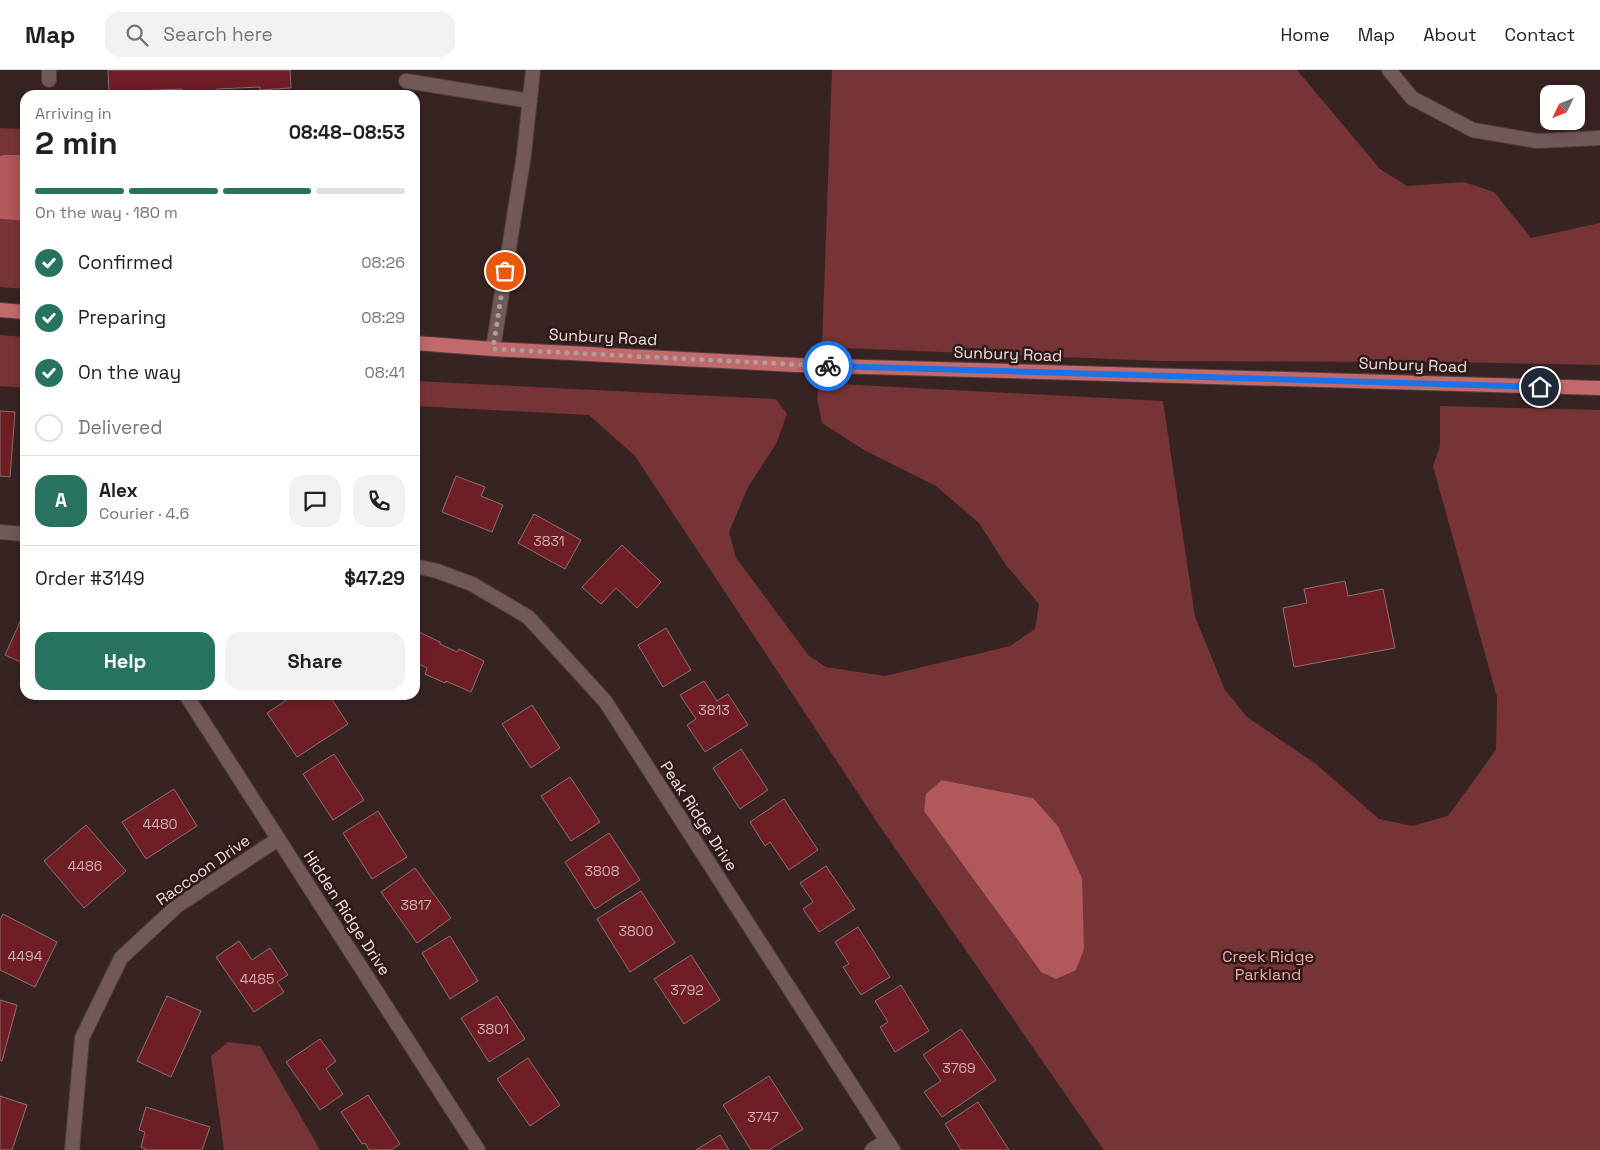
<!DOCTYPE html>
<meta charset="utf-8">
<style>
:root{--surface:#fff;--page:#f2f2f2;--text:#202124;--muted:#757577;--line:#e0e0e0;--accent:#287260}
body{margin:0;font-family:"Space Grotesk",sans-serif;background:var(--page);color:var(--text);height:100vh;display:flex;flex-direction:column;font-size:19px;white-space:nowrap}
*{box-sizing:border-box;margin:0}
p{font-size:16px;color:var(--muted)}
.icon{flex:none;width:28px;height:28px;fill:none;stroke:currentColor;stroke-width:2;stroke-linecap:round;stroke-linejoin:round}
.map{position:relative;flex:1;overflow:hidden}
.drawer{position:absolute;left:20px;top:20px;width:400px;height:610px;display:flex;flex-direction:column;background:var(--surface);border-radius:15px;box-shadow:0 2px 12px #0003}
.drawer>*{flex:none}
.needle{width:32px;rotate:227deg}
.fabs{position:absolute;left:1540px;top:15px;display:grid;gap:10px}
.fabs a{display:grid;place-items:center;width:45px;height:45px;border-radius:10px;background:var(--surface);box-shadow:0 2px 12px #0003;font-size:25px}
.pin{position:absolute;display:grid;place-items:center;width:42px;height:42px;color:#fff;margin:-21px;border:2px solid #fff;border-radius:50%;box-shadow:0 1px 5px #0007}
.courier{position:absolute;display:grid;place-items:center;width:50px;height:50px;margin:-25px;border:4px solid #1a73e8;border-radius:50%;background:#fff;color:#222;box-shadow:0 1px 6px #0007}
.headline em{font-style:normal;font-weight:700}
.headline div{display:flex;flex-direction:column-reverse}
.headline{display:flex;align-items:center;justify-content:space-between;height:85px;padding:0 15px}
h1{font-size:32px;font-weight:700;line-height:38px}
.bar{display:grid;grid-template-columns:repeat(4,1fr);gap:8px 5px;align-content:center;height:60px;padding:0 15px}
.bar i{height:6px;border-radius:4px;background:var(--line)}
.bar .current{background:var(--accent)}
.bar p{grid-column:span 4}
.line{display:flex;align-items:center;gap:12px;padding:0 15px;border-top:1px solid var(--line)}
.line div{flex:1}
.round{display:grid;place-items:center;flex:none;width:52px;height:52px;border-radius:15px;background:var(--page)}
ol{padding:0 15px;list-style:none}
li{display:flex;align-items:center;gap:15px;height:55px}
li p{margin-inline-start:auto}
li .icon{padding:5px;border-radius:50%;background:var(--accent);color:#fff;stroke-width:4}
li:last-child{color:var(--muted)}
li i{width:28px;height:28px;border:2px solid var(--line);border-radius:50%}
.primary-button{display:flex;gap:10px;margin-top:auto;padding:10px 15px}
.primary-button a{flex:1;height:58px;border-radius:15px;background:var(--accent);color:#fff;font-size:20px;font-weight:700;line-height:58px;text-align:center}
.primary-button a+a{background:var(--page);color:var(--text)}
header{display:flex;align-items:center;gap:30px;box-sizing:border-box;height:70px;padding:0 25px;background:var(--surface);border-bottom:1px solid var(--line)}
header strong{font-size:24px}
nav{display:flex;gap:28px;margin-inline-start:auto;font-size:18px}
.search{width:350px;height:45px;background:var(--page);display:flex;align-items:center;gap:12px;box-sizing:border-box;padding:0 18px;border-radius:15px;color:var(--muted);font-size:19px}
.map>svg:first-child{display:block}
</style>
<header>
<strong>Map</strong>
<div class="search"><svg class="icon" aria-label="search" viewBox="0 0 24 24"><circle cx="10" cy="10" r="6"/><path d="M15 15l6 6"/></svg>Search here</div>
<nav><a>Home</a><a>Map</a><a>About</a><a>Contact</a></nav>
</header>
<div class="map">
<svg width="1600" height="1080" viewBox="0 0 1600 1080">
<rect width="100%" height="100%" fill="#382323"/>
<!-- green -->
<path fill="#763436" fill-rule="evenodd" d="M832,0H1297L1380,99L1407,116L1464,112L1494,122L1531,168L1600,153V295L1440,292L1158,291L822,277Z
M0,58L25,59V85L0,86Z
M0,149L25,151V219L0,217Z
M0,265L25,267V318L0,316Z
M415,311L776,329L787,344L776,374L748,417L729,462L736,488L809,586L826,597L885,606L1010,576L1035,559L1039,534L1006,495L979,453L936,416L864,380L822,353L817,328L819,313L1163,331L1195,547L1225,620L1247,647L1316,694L1379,749L1412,756L1448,746L1496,680L1497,627L1433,396L1440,376V336L1600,340V1080H1104L879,755L635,386L589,345L415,336ZM942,710L1033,728L1058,756L1082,809L1041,902L925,741Z
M228,972L260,976L320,1080H224L211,986Z"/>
<!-- water -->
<path fill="#b0585a" d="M3,85H25V151L0,149V86Z
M942,710L1033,728L1058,756L1082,808L1084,879L1076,900L1056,909L1041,902L924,741L926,724Z"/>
<!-- building -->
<path fill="#701e26" stroke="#8a706f" d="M108,0H290L291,18L260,20V17L217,19V25H182V19L138,21L139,24L109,25Z
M0,341L15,342L10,407L0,406Z
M415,404H418L415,439Z
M456,406L485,417L481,426L503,435L492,462L442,442Z
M534,444L581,470L565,499L518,473Z
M622,475L661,512L637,538L616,518L601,534L582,517Z
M1345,511L1348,526L1383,519L1395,578L1294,597L1283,538L1307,533L1304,519Z
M25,541V594L5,585Z
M666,558L691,600L663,617L638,575Z
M417,561L440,572V574L457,582L459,579L484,591L471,622L446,611L445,613L425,604L427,598L415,592V566Z
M704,611L717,631L728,624L748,655L705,682L687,655L696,649L680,625Z
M294,625H329L348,654L297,687L267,643Z
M532,635L560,678L531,698L502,654Z
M741,679L768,720L740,739L713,698Z
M334,684L364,730L333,750L303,704Z
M570,707L600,752L571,771L541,726Z
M174,719L197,756L146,789L122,752Z
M784,729L818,780L789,800L770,772L765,776L750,752Z
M378,741L407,787L372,809L343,763Z
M86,755L126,801L84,838L44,791Z
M609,763L640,810L595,839L565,792Z
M826,796L855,839L819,862L803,839L813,832L800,813Z
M415,798L451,848L417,873L381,822Z
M641,821L675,873L630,902L597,849Z
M3,844L57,872L35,917L0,900V850Z
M858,857L890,907L861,925L843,897L849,894L835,872Z
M450,866L478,911L450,929L422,883Z
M239,871L252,890L270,878L288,905L277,912L284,922L254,942L216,887Z
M691,885L720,930L684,954L654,909Z
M901,915L929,961L895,982L880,957L888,952L875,931Z
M167,926L201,941L171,1007L137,991Z
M497,926L525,969L489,992L461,948Z
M0,930L17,935L2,991L0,990Z
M961,959L996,1010L942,1047L924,1022L941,1011L923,985Z
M320,969L336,991L326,999L343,1024L320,1040L286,992Z
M528,988L560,1035L530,1056L497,1009Z
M769,1006L803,1059L769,1080H751L723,1035Z
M368,1025L400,1074L391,1080H369L365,1073L362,1074L341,1042Z
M0,1026L27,1035L12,1080H0Z
M978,1032L1009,1080H961L945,1054Z
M146,1037L210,1057L202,1080H145V1079L141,1077L145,1062L139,1060Z
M720,1065L729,1080H696Z"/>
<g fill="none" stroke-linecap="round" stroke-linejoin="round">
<!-- service casing -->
<g stroke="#513f3f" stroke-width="16">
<path id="service" d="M1389,0L1412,28L1473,60L1537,71L1600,68
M406,11L530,31
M493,279L524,84L533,0"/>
</g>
<!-- minor casing -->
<g stroke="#513f3f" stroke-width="16">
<path id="minor" d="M49,0V10
M0,462L25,464
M415,496L437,501L472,514L528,547L605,631L893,1080
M186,625L478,1080
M72,1080L82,968L121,888L177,836L278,769
M872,1080L886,1071"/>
</g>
<!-- primary casing -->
<g stroke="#513f3f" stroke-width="16">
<path id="primary" d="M0,240L25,242
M415,273L493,279L795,295L1600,318"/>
</g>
<!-- service -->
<use href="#service" stroke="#725958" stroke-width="14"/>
<!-- minor -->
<use href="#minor" stroke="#725958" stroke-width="14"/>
<!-- primary -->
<use href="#primary" stroke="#c2696b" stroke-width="14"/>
</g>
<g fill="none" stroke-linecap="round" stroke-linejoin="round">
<!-- done -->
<path stroke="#ae9d9d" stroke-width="5" stroke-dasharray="0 9" d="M505,201L493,279L828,296"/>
<!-- route -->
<path stroke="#1a73e8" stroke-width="6" d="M828,296L1540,317"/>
</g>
<g text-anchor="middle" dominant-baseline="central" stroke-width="5" stroke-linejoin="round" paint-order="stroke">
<!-- number labels -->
<g font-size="14" fill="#ceafb1">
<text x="549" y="471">3831</text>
<text x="714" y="640">3813</text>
<text x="160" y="754">4480</text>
<text x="85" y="796">4486</text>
<text x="602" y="801">3808</text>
<text x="416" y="835">3817</text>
<text x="636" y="861">3800</text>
<text x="25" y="886">4494</text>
<text x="257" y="909">4485</text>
<text x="687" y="920">3792</text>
<text x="493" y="959">3801</text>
<text x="959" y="998">3769</text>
<text x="763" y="1047">3747</text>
</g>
<!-- street labels -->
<g font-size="16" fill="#eedfdf" stroke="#2e1919">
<text transform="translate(603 267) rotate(3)">Sunbury Road</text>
<text transform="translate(1008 284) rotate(2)">Sunbury Road</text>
<text transform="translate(1413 295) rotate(2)">Sunbury Road</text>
<text transform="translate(699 746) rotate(57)">Peak Ridge Drive</text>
<text transform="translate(203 800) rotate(-35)">Raccoon Drive</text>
<text transform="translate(347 843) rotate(57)">Hidden Ridge Drive</text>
</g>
<!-- park labels -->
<g font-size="16" fill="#f1a8a7" stroke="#2e1919">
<text x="1268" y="886">Creek Ridge<tspan x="1268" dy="18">Parkland</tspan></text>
</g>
</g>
</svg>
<div class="fabs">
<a><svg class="needle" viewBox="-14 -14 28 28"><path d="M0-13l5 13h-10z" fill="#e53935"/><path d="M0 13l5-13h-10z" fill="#757577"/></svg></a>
</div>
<div class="pin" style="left:505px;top:201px;background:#ea580c"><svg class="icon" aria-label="bag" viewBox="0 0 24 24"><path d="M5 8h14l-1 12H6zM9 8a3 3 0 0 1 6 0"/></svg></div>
<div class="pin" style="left:1540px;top:317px;background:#1f2937"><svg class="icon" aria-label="home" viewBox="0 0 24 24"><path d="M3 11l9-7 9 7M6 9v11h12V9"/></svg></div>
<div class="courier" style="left:828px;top:296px"><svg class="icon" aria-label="bike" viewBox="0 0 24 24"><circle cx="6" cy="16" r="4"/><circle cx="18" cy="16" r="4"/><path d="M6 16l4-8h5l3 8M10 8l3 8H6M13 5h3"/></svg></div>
<section class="drawer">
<div class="headline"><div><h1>2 min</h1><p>Arriving in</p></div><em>08:48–08:53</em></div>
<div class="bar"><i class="current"></i><i class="current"></i><i class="current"></i><i></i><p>On the way · 180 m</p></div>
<ol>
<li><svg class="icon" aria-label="check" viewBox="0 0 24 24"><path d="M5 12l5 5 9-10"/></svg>Confirmed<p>08:26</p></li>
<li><svg class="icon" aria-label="check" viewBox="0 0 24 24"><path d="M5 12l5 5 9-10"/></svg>Preparing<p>08:29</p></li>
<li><svg class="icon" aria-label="check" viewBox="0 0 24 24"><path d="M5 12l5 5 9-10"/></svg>On the way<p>08:41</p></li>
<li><i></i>Delivered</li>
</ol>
<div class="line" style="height:90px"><b class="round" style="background:var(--accent);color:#fff">A</b><div><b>Alex</b><p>Courier · 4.6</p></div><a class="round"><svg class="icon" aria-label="chat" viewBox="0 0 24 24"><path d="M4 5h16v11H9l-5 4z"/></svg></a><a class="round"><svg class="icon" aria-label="phone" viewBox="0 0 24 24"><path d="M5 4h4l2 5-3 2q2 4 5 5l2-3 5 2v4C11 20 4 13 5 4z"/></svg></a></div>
<div class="line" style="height:65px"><div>Order #3149</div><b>$47.29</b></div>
<div class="primary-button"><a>Help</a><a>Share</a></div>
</section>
</div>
